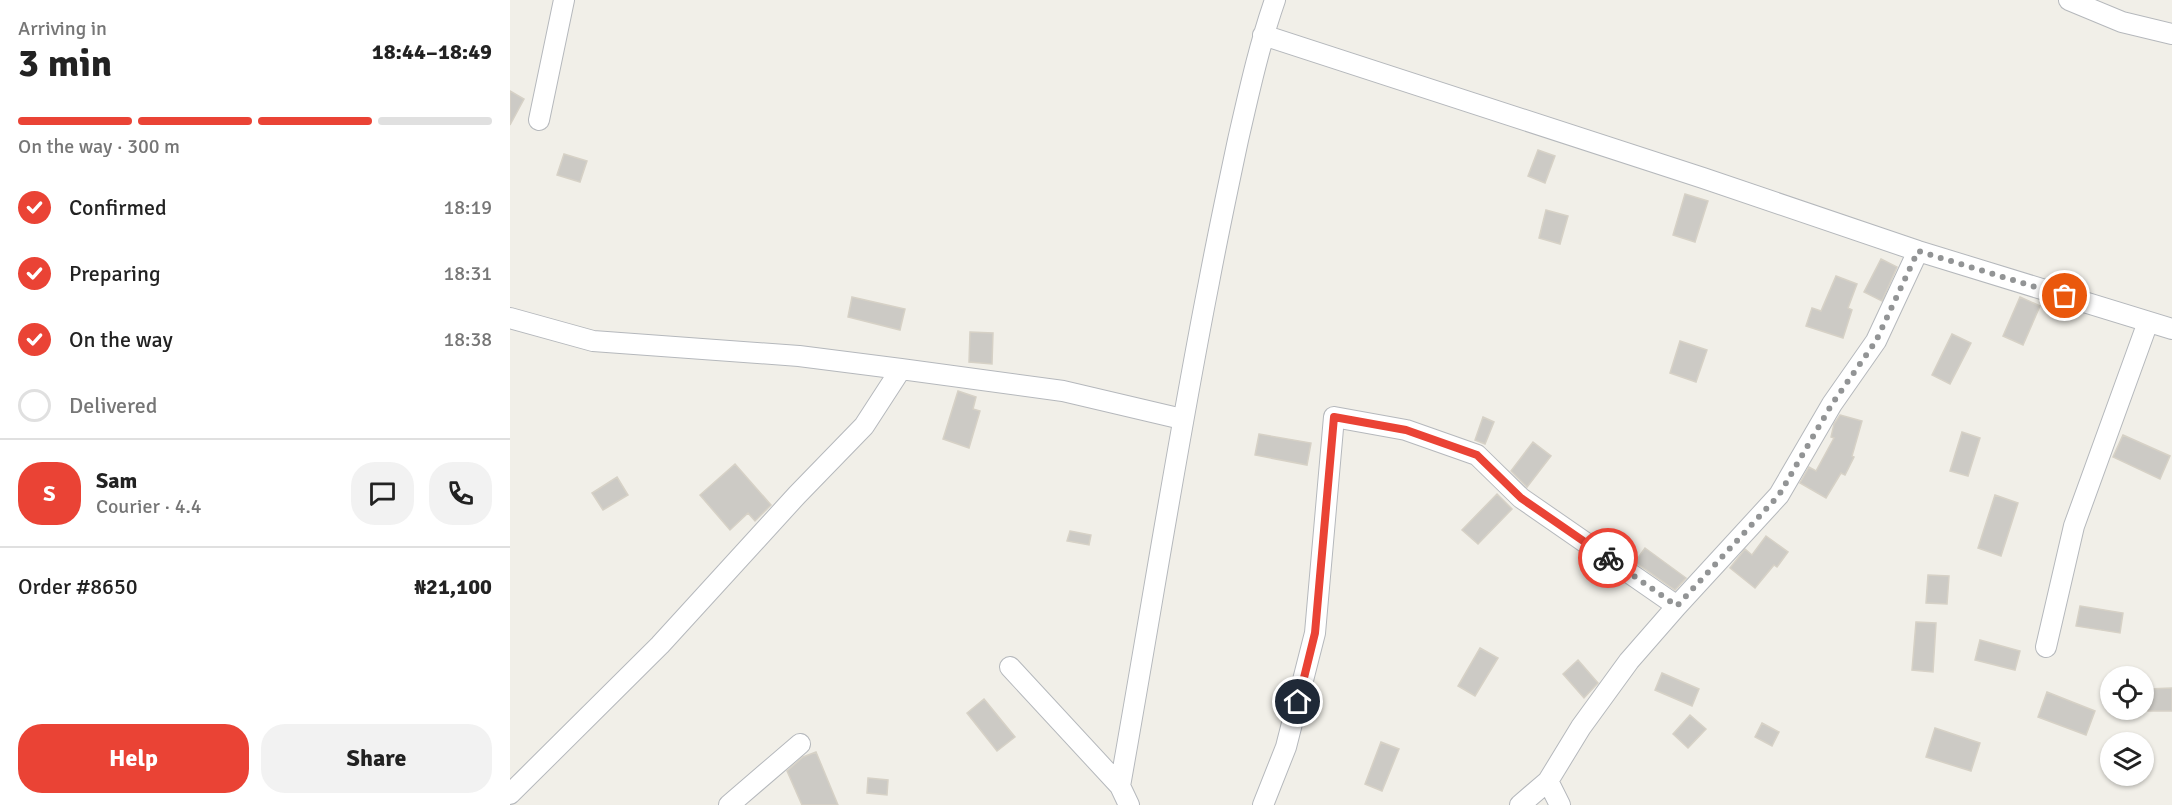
<!DOCTYPE html>
<meta charset="utf-8">
<style>
:root{--surface:#fff;--page:#f2f2f2;--text:#222;--muted:#767676;--line:#e0e0e0;--accent:#ea4335}
body{margin:0;font-family:Signika,sans-serif;background:var(--page);color:var(--text);height:100vh;display:flex;flex-direction:column;font-size:22px;white-space:nowrap}
*{box-sizing:border-box;margin:0}
p{font-size:20px;color:var(--muted)}
.icon{flex:none;width:33px;height:33px;fill:none;stroke:currentColor;stroke-width:2;stroke-linecap:round;stroke-linejoin:round}
.map{position:relative;flex:1;overflow:hidden}
.drawer{display:flex;flex-direction:column;background:var(--surface);width:510px}
.drawer>*{flex:none}
.fabs{position:absolute;left:1590px;top:666px;display:grid;gap:12px}
.fabs a{display:grid;place-items:center;width:54px;height:54px;border-radius:50%;background:var(--surface);box-shadow:0 2px 4px #0004;font-size:30px}
.pin{position:absolute;display:grid;place-items:center;width:51px;height:51px;color:#fff;margin:-26px;border:3px solid #fff;border-radius:50%;box-shadow:0 2px 6px #0007}
.courier{position:absolute;display:grid;place-items:center;width:60px;height:60px;margin:-30px;border:4px solid #ea4335;border-radius:50%;background:#fff;color:#222;box-shadow:0 2px 8px #0007}
.overview em{font-style:normal;font-weight:700}
.overview div{display:flex;flex-direction:column-reverse}
.overview{display:flex;align-items:center;justify-content:space-between;height:102px;padding:0 18px}
h1{font-size:39px;font-weight:700;line-height:45px}
.bar{display:grid;grid-template-columns:repeat(4,1fr);gap:9px 6px;align-content:center;height:72px;padding:0 18px}
.bar i{height:8px;border-radius:4px;background:var(--line)}
.bar .selected{background:var(--accent)}
.bar p{grid-column:span 4}
.line{display:flex;align-items:center;gap:15px;padding:0 18px;border-top:2px solid var(--line)}
.line div{flex:1}
.round{display:grid;place-items:center;flex:none;width:63px;height:63px;border-radius:24px;background:var(--page)}
ol{padding:0 18px;list-style:none}
li{display:flex;align-items:center;gap:18px;height:66px}
li p{margin-inline-start:auto}
li .icon{padding:6px;border-radius:50%;background:var(--accent);color:#fff;stroke-width:4}
li:last-child{color:var(--muted)}
li i{width:33px;height:33px;border:3px solid var(--line);border-radius:50%}
.cta{display:flex;gap:12px;margin-top:auto;padding:12px 18px}
.cta a{flex:1;height:69px;border-radius:24px;background:var(--accent);color:#fff;font-size:24px;font-weight:700;line-height:69px;text-align:center}
.cta a+a{background:var(--page);color:var(--text)}
main{display:flex;flex:1;min-height:0}
.map>svg:first-child{display:block}
</style>
<main>
<section class="drawer">
<div class="overview"><div><h1>3 min</h1><p>Arriving in</p></div><em>18:44–18:49</em></div>
<div class="bar"><i class="selected"></i><i class="selected"></i><i class="selected"></i><i></i><p>On the way · 300 m</p></div>
<ol>
<li><svg class="icon" aria-label="check" viewBox="0 0 24 24"><path d="M5 12l5 5 9-10"/></svg>Confirmed<p>18:19</p></li>
<li><svg class="icon" aria-label="check" viewBox="0 0 24 24"><path d="M5 12l5 5 9-10"/></svg>Preparing<p>18:31</p></li>
<li><svg class="icon" aria-label="check" viewBox="0 0 24 24"><path d="M5 12l5 5 9-10"/></svg>On the way<p>18:38</p></li>
<li><i></i>Delivered</li>
</ol>
<div class="line" style="height:108px"><b class="round" style="background:var(--accent);color:#fff">S</b><div><b>Sam</b><p>Courier · 4.4</p></div><a class="round"><svg class="icon" aria-label="chat" viewBox="0 0 24 24"><path d="M4 5h16v11H9l-5 4z"/></svg></a><a class="round"><svg class="icon" aria-label="phone" viewBox="0 0 24 24"><path d="M5 4h4l2 5-3 2q2 4 5 5l2-3 5 2v4C11 20 4 13 5 4z"/></svg></a></div>
<div class="line" style="height:78px"><div>Order #8650</div><b>₦21,100</b></div>
<div class="cta"><a>Help</a><a>Share</a></div>
</section>
<div class="map">
<svg width="1662" height="805" viewBox="0 0 1662 805">
<rect width="100%" height="100%" fill="#f1efe8"/>
<!-- building -->
<path fill="#cccac5" stroke="#d6d1c6" stroke-width="1.5" d="M0,91L14,99L0,125Z
M1028,150L1045,156L1035,183L1018,176Z
M54,154L77,161L70,182L47,175Z
M1175,194L1198,201L1185,242L1163,235Z
M1036,210L1058,216L1050,244L1029,238Z
M1371,259L1387,267L1372,301L1354,292Z
M1326,276L1347,284L1338,308L1342,310L1333,338L1296,326L1302,308L1311,311Z
M342,297L395,309L390,330L338,317Z
M1510,297L1530,306L1513,345L1493,336Z
M460,332L483,333L482,364L459,362Z
M1442,334L1461,343L1440,384L1422,375Z
M1170,341L1197,350L1186,382L1160,373Z
M448,391L466,397L463,409L470,411L459,448L433,439Z
M1330,415L1352,421L1342,456L1344,457L1335,475L1331,473L1316,498L1290,483L1299,467L1306,471L1324,438L1321,437L1324,424Z
M973,417L984,422L975,444L965,440Z
M1452,432L1470,438L1458,476L1440,471Z
M749,434L801,443L797,465L745,455Z
M1613,435L1660,456L1650,479L1603,457Z
M1023,442L1041,456L1017,487L1001,471Z
M225,464L261,505L245,521L238,513L220,530L190,495Z
M107,477L118,495L93,510L82,493Z
M987,494L1002,509L968,544L952,530Z
M1485,495L1508,503L1491,556L1468,548Z
M560,531L581,535L579,545L557,541Z
M1256,536L1278,552L1267,567L1264,565L1245,588L1220,568L1235,549L1242,555Z
M1135,548L1176,578L1165,590L1125,562Z
M1418,575L1439,576L1437,604L1416,603Z
M1570,606L1613,613L1610,633L1566,626Z
M1406,622L1426,623L1423,672L1402,670Z
M1470,640L1510,651L1505,670L1465,660Z
M970,648L988,658L965,696L948,686Z
M1068,660L1088,683L1074,698L1053,674Z
M1152,673L1189,689L1182,706L1145,690Z
M1662,688V711H1638V689Z
M1537,692L1585,711L1576,735L1528,717Z
M474,699L505,737L487,751L457,713Z
M1180,715L1196,729L1178,748L1163,734Z
M1252,723L1269,732L1262,746L1245,737Z
M1425,728L1470,743L1461,771L1416,757Z
M871,742L889,749L872,791L855,784Z
M306,752L328,805H292L277,771L293,757Z
M358,778L378,780L377,795L357,793Z"/>
<g fill="none" stroke-linecap="round" stroke-linejoin="round">
<!-- minor casing -->
<g stroke="#b5b8bc" stroke-width="22">
<path id="minor" d="M1559,0L1612,22L1662,34
M753,35L1193,178L1408,251L1662,329
M29,120L54,0
M0,318L83,341L289,356L391,369L553,391L672,419
M1536,647L1564,526L1638,322
M500,667L610,786L619,805
M1038,781L1050,805
M610,786C640,618 666,450 699,282C708,234 718,187 728,140C739,92 749,46 765,0
M0,794L150,645L287,495L354,426L391,369
M219,805L290,744
M753,805L776,747L805,633L824,417L896,430L967,455L1011,498L1167,606
M1010,805L1038,781L1071,727L1119,661L1167,606L1269,495L1322,404L1366,341L1408,251"/>
</g>
<!-- minor -->
<use href="#minor" stroke="#fff" stroke-width="20"/>
</g>
<g fill="none" stroke-linecap="round" stroke-linejoin="round">
<!-- done -->
<path stroke="#929495" stroke-width="6" stroke-dasharray="0 10.8" d="M1098,558L1167,606L1269,495L1322,404L1366,341L1408,251L1555,296"/>
<!-- route -->
<path stroke="#ea4335" stroke-width="8" d="M788,702L805,633L824,417L896,430L967,455L1011,498L1098,558"/>
</g>
</svg>
<div class="fabs">
<a><svg class="icon" aria-label="locate" viewBox="0 0 24 24"><circle cx="12" cy="12" r="6"/><path d="M12 2v4M12 18v4M2 12h4M18 12h4"/></svg></a>
<a><svg class="icon" aria-label="layers" viewBox="0 0 24 24"><path d="M12 4l9 5-9 5-9-5zM3 14l9 5 9-5"/></svg></a>
</div>
<div class="pin" style="left:1555px;top:296px;background:#ea580c"><svg class="icon" aria-label="bag" viewBox="0 0 24 24"><path d="M5 8h14l-1 12H6zM9 8a3 3 0 0 1 6 0"/></svg></div>
<div class="pin" style="left:788px;top:702px;background:#1f2937"><svg class="icon" aria-label="home" viewBox="0 0 24 24"><path d="M3 11l9-7 9 7M6 9v11h12V9"/></svg></div>
<div class="courier" style="left:1098px;top:558px"><svg class="icon" aria-label="bike" viewBox="0 0 24 24"><circle cx="6" cy="16" r="4"/><circle cx="18" cy="16" r="4"/><path d="M6 16l4-8h5l3 8M10 8l3 8H6M13 5h3"/></svg></div>
</div>
</main>
